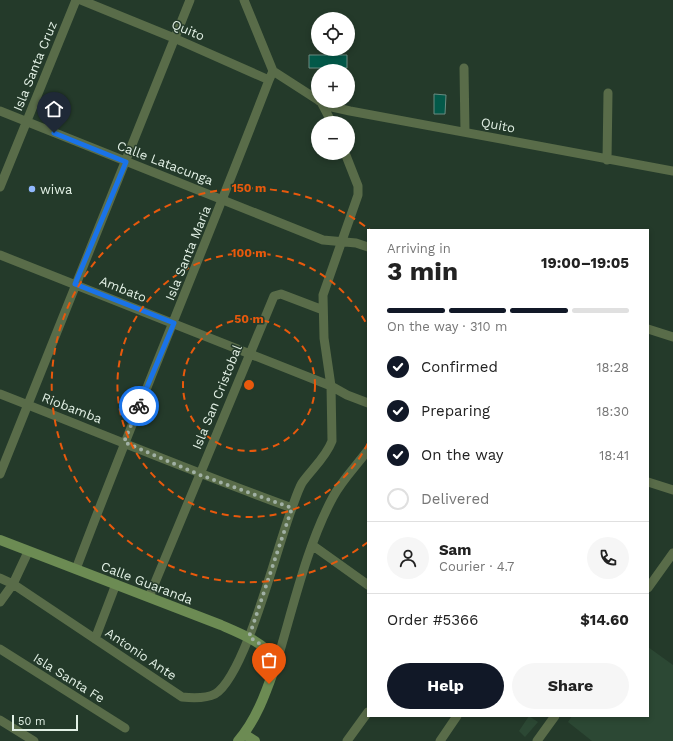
<!DOCTYPE html>
<meta charset="utf-8">
<style>
:root{--surface:#fff;--page:#f6f6f6;--text:#222;--muted:#767676;--line:#e0e0e0;--accent:#111827}
body{margin:0;font-family:"Work Sans",sans-serif;background:var(--page);color:var(--text);height:100vh;display:flex;flex-direction:column;font-size:15px;white-space:nowrap}
*{box-sizing:border-box;margin:0}
p{font-size:13px;color:var(--muted)}
.icon{flex:none;width:22px;height:22px;fill:none;stroke:currentColor;stroke-width:2;stroke-linecap:round;stroke-linejoin:round}
.map{position:relative;flex:1;overflow:hidden}
.details{position:absolute;left:367px;top:229px;width:282px;height:488px;display:flex;flex-direction:column;background:var(--surface);border-radius:0px;box-shadow:0 2px 6px #0003}
.details>*{flex:none}
.tools{position:absolute;left:311px;top:12px;display:grid;gap:8px}
.tools a{display:grid;place-items:center;width:44px;height:44px;border-radius:50%;background:var(--surface);box-shadow:0 2px 6px #0003;font-size:20px}
.scale{position:absolute;left:12px;bottom:10px;width:66px;box-sizing:border-box;padding-left:4px;border:2px solid #e2f0e5;border-top:0;font-size:11px;line-height:14px;white-space:nowrap;color:#e2f0e5;-webkit-text-stroke:3px #243a2a;paint-order:stroke}
.pin{position:absolute;display:grid;place-items:center;width:34px;height:34px;color:#fff;margin:-41px -17px;border-radius:50% 50% 50% 0;rotate:-45deg;box-shadow:0 0 4px #0007}
.pin .icon{rotate:45deg}
.courier{position:absolute;display:grid;place-items:center;width:40px;height:40px;margin:-20px;border:3px solid #1a73e8;border-radius:50%;background:#fff;color:#222;box-shadow:0 1px 5px #0007}
.head em{font-style:normal;font-weight:700}
.head div{display:flex;flex-direction:column-reverse}
.head{display:flex;align-items:center;justify-content:space-between;height:68px;padding:0 20px}
h1{font-size:26px;font-weight:700;line-height:30px}
.bar{display:grid;grid-template-columns:repeat(4,1fr);gap:6px 4px;align-content:center;height:48px;padding:0 20px}
.bar i{height:5px;border-radius:3px;background:var(--line)}
.bar .active{background:var(--accent)}
.bar p{grid-column:span 4}
.line{display:flex;align-items:center;gap:10px;padding:0 20px;border-top:1px solid var(--line)}
.line div{flex:1}
.round{display:grid;place-items:center;flex:none;width:42px;height:42px;border-radius:21px;background:var(--page)}
ol{padding:0 20px;list-style:none}
li{display:flex;align-items:center;gap:12px;height:44px}
li p{margin-inline-start:auto}
li .icon{padding:4px;border-radius:50%;background:var(--accent);color:#fff;stroke-width:4}
li:last-child{color:var(--muted)}
li i{width:22px;height:22px;border:2px solid var(--line);border-radius:50%}
.primary-button{display:flex;gap:8px;margin-top:auto;padding:8px 20px}
.primary-button a{flex:1;height:46px;border-radius:24px;background:var(--accent);color:#fff;font-size:16px;font-weight:700;line-height:46px;text-align:center}
.primary-button a+a{background:var(--page);color:var(--text)}
.map>svg:first-child{display:block}
</style>
<div class="map">
<svg width="673" height="741" viewBox="0 0 673 741">
<rect width="100%" height="100%" fill="#243a2a"/>
<!-- built -->
<path fill="#2c4834" d="M648,647L673,665V741H592L568,722L572,716H648Z
M529,716L538,722L525,737L519,731Z"/>
<!-- building -->
<path fill="#035949" stroke="#6a8b81" d="M309,55H347V68H309Z
M434,94L446,95L445,114H434Z"/>
<g fill="none" stroke-linecap="round" stroke-linejoin="round">
<!-- street -->
<path stroke="#596c49" stroke-width="9" d="M81,0L174,38L269,80L273,71
M244,0L273,71
M464,68L465,132
M273,71L318,100
M319,101L332,107L350,111L673,171
M321,102L332,123
M0,111L323,240L356,243L368,247
M607,160L608,93
M0,187L76,0
M0,255L331,386L347,395L368,403
M648,329L673,337
M0,394C97,432 193,472 292,508
M0,474L190,0
M648,482L673,490
M312,545L368,585
M76,569C138,405 206,244 269,80
M0,578L13,584L182,697C192,698 205,699 215,694C246,675 277,546 292,508C295,500 298,490 302,483C312,469 326,457 332,441L331,386L324,338L323,295L358,195V186L345,153
M648,588L673,553
M149,597L274,296L281,294L323,310
M0,602L13,584L28,552
M95,639L116,584
M0,649L125,728
M277,661C293,608 307,545 333,497C342,480 357,465 368,450
M0,720L34,741
M347,741L368,712
M440,741L457,716
M537,741L555,716"/>
<!-- secondary -->
<path stroke="#6c8b53" stroke-width="10" d="M0,540L221,625C242,634 263,642 277,661C267,689 258,718 238,741
M244,734L255,741"/>
</g>
<g fill="none" stroke-linecap="round" stroke-linejoin="round">
<!-- done -->
<path stroke="#a0b0a4" stroke-width="4" stroke-dasharray="0 7.2" d="M139,406L124,442L200,475L292,508L249,637L265,647L277,661L269,684"/>
<!-- route -->
<path stroke="#1a73e8" stroke-width="5" d="M54,133L126,162L75,284L174,323L139,406"/>
</g>
<!-- distance rings -->
<g fill="none" stroke="#e8590c" stroke-width="2" stroke-dasharray="7 5">
<circle cx="249" cy="385" r="66"/>
<path d="M368 443A132 132 0 1 1 368 327"/>
<path d="M368 542A197 197 0 1 1 370 230"/>
</g>
<!-- markers -->
<circle fill="#91b8fd" stroke="#243a2a" stroke-width="1.5" cx="32" cy="189" r="4"/>
<g text-anchor="middle" dominant-baseline="central" stroke-width="3" stroke-linejoin="round" paint-order="stroke">
<!-- street labels -->
<g font-size="13" fill="#e2f0e5" stroke="#243a2a">
<text transform="translate(188 30) rotate(23)">Quito</text>
<text transform="translate(35 66) rotate(-68)">Isla Santa Cruz</text>
<text transform="translate(498 125) rotate(11)">Quito</text>
<text transform="translate(165 163) rotate(21)">Calle Latacunga</text>
<text transform="translate(188 253) rotate(-68)">Isla Santa Maria</text>
<text transform="translate(123 289) rotate(22)">Ambato</text>
<text transform="translate(217 397) rotate(-68)">Isla San Cristobal</text>
<text transform="translate(72 408) rotate(21)">Riobamba</text>
<text transform="translate(147 583) rotate(21)">Calle Guaranda</text>
<text transform="translate(141 654) rotate(34)">Antonio Ante</text>
<text transform="translate(69 678) rotate(32)">Isla Santa Fe</text>
</g>
<!-- poi labels -->
<g font-size="13" fill="#e2f0e5" stroke="#243a2a" text-anchor="start">
<text x="40" y="189">wiwa</text>
</g>
</g>
<circle cx="249" cy="385" r="6" fill="#e8590c" stroke="#243a2a" stroke-width="2"/>
<g font-size="12" text-anchor="middle" font-weight="bold" fill="#e8590c" stroke="#243a2a" stroke-width="3" stroke-linejoin="round" paint-order="stroke">
<text x="249" y="192">150 m</text>
<text x="249" y="257">100 m</text>
<text x="249" y="323">50 m</text>
</g>
</svg>
<div class="tools">
<a><svg class="icon" aria-label="locate" viewBox="0 0 24 24"><circle cx="12" cy="12" r="6"/><path d="M12 2v4M12 18v4M2 12h4M18 12h4"/></svg></a>
<a>+</a>
<a>−</a>
</div>
<div class="scale">50 m</div>
<div class="pin" style="left:269px;top:684px;background:#ea580c"><svg class="icon" aria-label="bag" viewBox="0 0 24 24"><path d="M5 8h14l-1 12H6zM9 8a3 3 0 0 1 6 0"/></svg></div>
<div class="pin" style="left:54px;top:133px;background:#1f2937"><svg class="icon" aria-label="home" viewBox="0 0 24 24"><path d="M3 11l9-7 9 7M6 9v11h12V9"/></svg></div>
<div class="courier" style="left:139px;top:406px"><svg class="icon" aria-label="bike" viewBox="0 0 24 24"><circle cx="6" cy="16" r="4"/><circle cx="18" cy="16" r="4"/><path d="M6 16l4-8h5l3 8M10 8l3 8H6M13 5h3"/></svg></div>
<section class="details">
<div class="head"><div><h1>3 min</h1><p>Arriving in</p></div><em>19:00–19:05</em></div>
<div class="bar"><i class="active"></i><i class="active"></i><i class="active"></i><i></i><p>On the way · 310 m</p></div>
<ol>
<li><svg class="icon" aria-label="check" viewBox="0 0 24 24"><path d="M5 12l5 5 9-10"/></svg>Confirmed<p>18:28</p></li>
<li><svg class="icon" aria-label="check" viewBox="0 0 24 24"><path d="M5 12l5 5 9-10"/></svg>Preparing<p>18:30</p></li>
<li><svg class="icon" aria-label="check" viewBox="0 0 24 24"><path d="M5 12l5 5 9-10"/></svg>On the way<p>18:41</p></li>
<li><i></i>Delivered</li>
</ol>
<div class="line" style="height:72px"><a class="round"><svg class="icon" aria-label="person" viewBox="0 0 24 24"><circle cx="12" cy="8" r="4"/><path d="M4 21q1-7 8-7t8 7"/></svg></a><div><b>Sam</b><p>Courier · 4.7</p></div><a class="round"><svg class="icon" aria-label="phone" viewBox="0 0 24 24"><path d="M5 4h4l2 5-3 2q2 4 5 5l2-3 5 2v4C11 20 4 13 5 4z"/></svg></a></div>
<div class="line" style="height:52px"><div>Order #5366</div><b>$14.60</b></div>
<div class="primary-button"><a>Help</a><a>Share</a></div>
</section>
</div>
